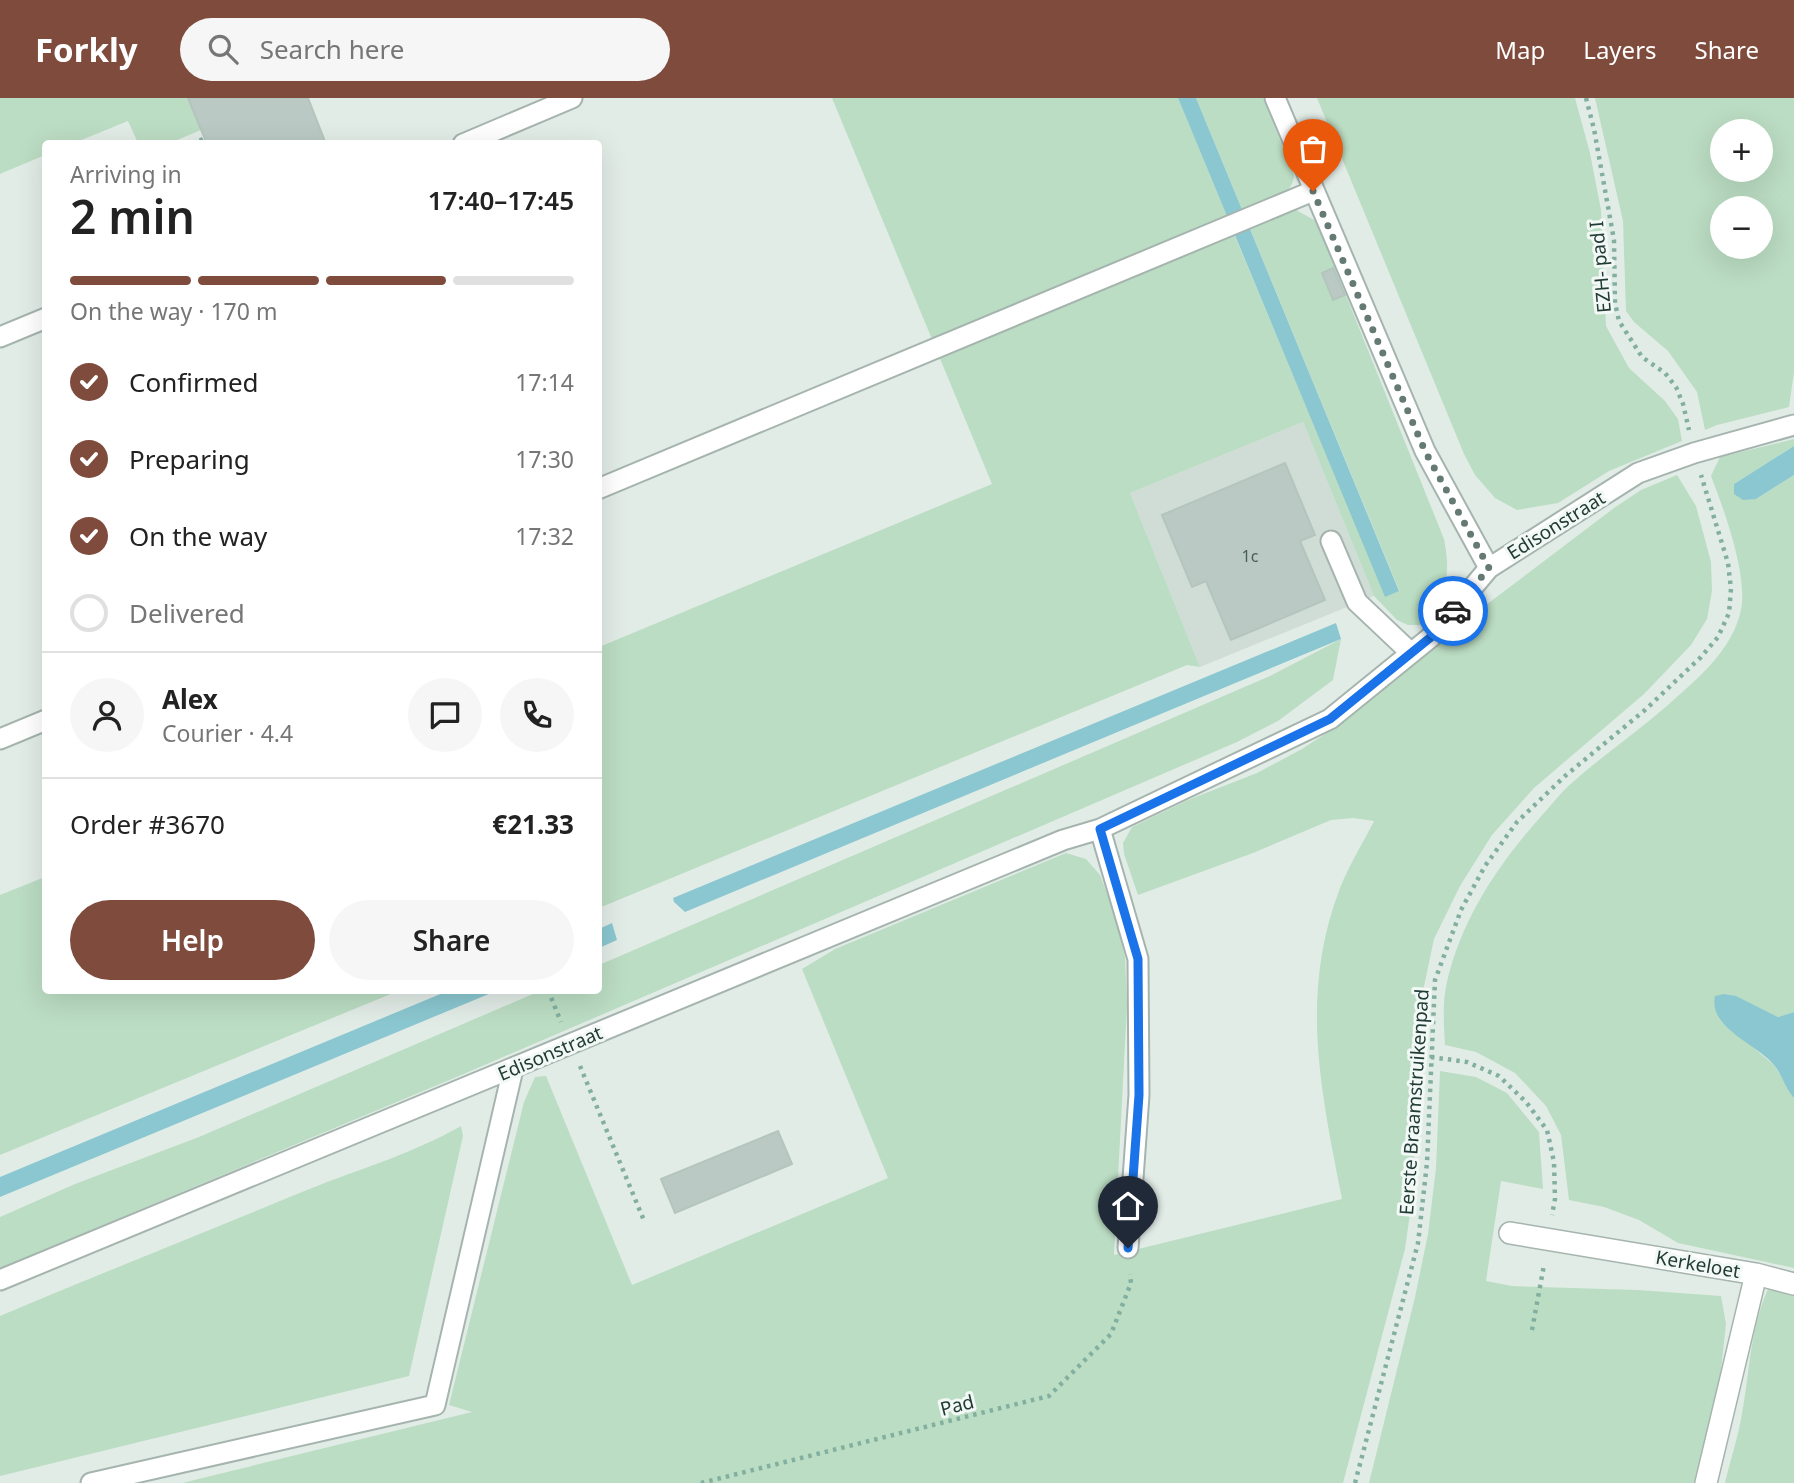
<!DOCTYPE html>
<meta charset="utf-8">
<style>
:root{--surface:#fff;--page:#f6f6f6;--text:#222;--muted:#767676;--line:#e0e0e0;--accent:#7e4b3c}
body{margin:0;font-family:"Noto Sans",sans-serif;background:var(--page);color:var(--text);height:100vh;display:flex;flex-direction:column;font-size:26px;white-space:nowrap}
*{box-sizing:border-box;margin:0}
p{font-size:23px;color:var(--muted)}
.icon{flex:none;width:38px;height:38px;fill:none;stroke:currentColor;stroke-width:2;stroke-linecap:round;stroke-linejoin:round}
.map{position:relative;flex:1;overflow:hidden}
.panel{position:absolute;left:42px;top:42px;width:560px;height:854px;display:flex;flex-direction:column;background:var(--surface);border-radius:7px;box-shadow:0 7px 28px #0002}
.panel>*{flex:none}
.buttons{position:absolute;left:1710px;top:21px;display:grid;gap:14px}
.buttons a{display:grid;place-items:center;width:63px;height:63px;border-radius:50%;background:var(--surface);box-shadow:0 7px 28px #0002;font-size:35px}
.pin{position:absolute;display:grid;place-items:center;width:60px;height:60px;color:#fff;margin:-72px -30px;border-radius:50% 50% 50% 0;rotate:-45deg;box-shadow:0 0 7px #0007}
.pin .icon{rotate:45deg}
.courier{position:absolute;display:grid;place-items:center;width:70px;height:70px;margin:-35px;border:5px solid #1a73e8;border-radius:50%;background:#fff;color:#222;box-shadow:0 2px 9px #0007}
.overview em{font-style:normal;font-weight:600}
.overview div{display:flex;flex-direction:column-reverse}
.overview{display:flex;align-items:center;justify-content:space-between;height:119px;padding:0 28px}
h1{font-size:46px;font-weight:600;line-height:52px}
.bar{display:grid;grid-template-columns:repeat(4,1fr);gap:10px 7px;align-content:center;height:84px;padding:0 28px}
.bar i{height:9px;border-radius:5px;background:var(--line)}
.bar .on{background:var(--accent)}
.bar p{grid-column:span 4}
.line{display:flex;align-items:center;gap:18px;padding:0 28px;border-top:2px solid var(--line)}
.line div{flex:1}
.round{display:grid;place-items:center;flex:none;width:74px;height:74px;border-radius:37px;background:var(--page)}
ol{padding:0 28px;list-style:none}
li{display:flex;align-items:center;gap:21px;height:77px}
li p{margin-inline-start:auto}
li .icon{padding:7px;border-radius:50%;background:var(--accent);color:#fff;stroke-width:4}
li:last-child{color:var(--muted)}
li i{width:38px;height:38px;border:4px solid var(--line);border-radius:50%}
.primary-button{display:flex;gap:14px;margin-top:auto;padding:14px 28px}
.primary-button a{flex:1;height:80px;border-radius:42px;background:var(--accent);color:#fff;font-size:28px;font-weight:600;line-height:80px;text-align:center}
.primary-button a+a{background:var(--page);color:var(--text)}
header{display:flex;align-items:center;gap:42px;box-sizing:border-box;height:98px;padding:0 35px;background:var(--accent);color:#fff}
header strong{font-size:33px}
nav{display:flex;gap:38px;margin-inline-start:auto;font-size:24px}
.search{width:490px;height:63px;background:var(--page);display:flex;align-items:center;gap:18px;box-sizing:border-box;padding:0 24px;border-radius:38px;color:var(--muted);font-size:26px}
.map>svg:first-child{display:block}
</style>
<header>
<strong>Forkly</strong>
<div class="search"><svg class="icon" aria-label="search" viewBox="0 0 24 24"><circle cx="10" cy="10" r="6"/><path d="M15 15l6 6"/></svg>Search here</div>
<nav><a>Map</a><a>Layers</a><a>Share</a></nav>
</header>
<div class="map">
<svg width="1794" height="1385" viewBox="0 0 1794 1385">
<rect width="100%" height="100%" fill="#e2ece7"/>
<!-- built -->
<path fill="#d0dcd6" d="M1303,324L1374,498L1200,569L1130,395Z"/>
<!-- green -->
<path fill="#bbddc3" fill-rule="evenodd" d="M0,0H188L201,32L170,45H138L128,23L74,45L46,46L45,57L0,76Z
M832,0H1178L1227,118L1205,127L1209,136H1234L1386,498L1399,492L1250,131L1296,112L1316,123L1444,441C1452,482 1445,495 1420,527H1408L1397,522L1374,498L1303,324L1130,395L1200,569L1187,567L599,810V549L992,386Z
M1196,0H1263L1294,77C1293,101 1262,104 1242,112Z
M1317,0H1575L1590,55L1601,112L1606,228L1629,270L1665,303L1678,321L1682,343L1609,373L1558,405L1517,412L1495,400L1475,377L1464,356Z
M1595,0H1794V274L1789,309L1717,327L1705,332L1697,294L1685,277L1668,253L1634,224L1626,213L1623,123ZM1722,33H1760V72H1722ZM1722,110H1760V149H1722Z
M1794,341V348L1734,386L1756,401L1794,377V914L1778,919L1735,898L1755,951L1774,967L1794,1000V1170L1678,1145L1639,1122L1604,1109L1569,1102L1561,1037L1546,1008L1515,975L1476,954L1445,947C1444,927 1442,904 1447,884C1462,819 1500,764 1544,715C1553,705 1562,693 1573,684C1603,657 1637,634 1668,607C1698,580 1732,553 1741,512C1748,477 1724,412 1711,378L1720,359Z
M1677,377L1696,408L1711,464L1712,493L1707,521L1691,547L1644,596L1534,690L1492,737L1460,788L1434,841L1423,893L1412,1101L1405,1151L1343,1385H182L472,1314L449,1307L524,1004L535,979L546,978L632,1187L888,1080L802,871L835,851L1066,755L1086,761L1100,777L1114,813L1125,859L1127,907L1114,1157L1342,1101C1321,993 1299,897 1340,790C1349,767 1363,745 1374,723L1353,720L1331,722L1253,755L1138,797L1124,756L1123,745L1132,729L1188,702L1257,675L1302,651L1348,621L1490,504L1614,410L1641,392Z
M1341,541L1333,582L1278,623L1237,644L459,978L0,1170V1119L75,1086L199,1039L540,893L598,892L599,867L1270,578Z
M45,779L46,892L398,893L0,1057V797Z
M1440,973L1476,979L1507,995L1539,1034L1543,1091L1501,1083L1486,1183L1512,1188L1638,1192L1721,1198L1726,1226L1720,1281L1694,1385H1369L1415,1199L1428,1136L1436,1070Z
M461,1028L463,1038L409,1278L0,1378V1218C102,1175 205,1134 307,1092C359,1071 412,1056 461,1028Z
M1768,1191L1794,1196V1385H1725C1730,1364 1737,1342 1741,1321C1750,1276 1749,1234 1768,1191Z"/>
<!-- water -->
<path fill="#8bc7d0" d="M1178,0H1196L1399,493L1385,499Z
M1794,348V377L1756,401L1743,402L1734,396V386Z
M1336,525L1341,541L685,814L674,804L673,800Z
M612,825L617,842L599,850V831Z
M450,892L496,893L0,1099V1079Z
M1724,896L1736,898L1778,919L1794,914V1000C1785,990 1782,977 1774,967C1757,946 1708,930 1715,898Z"/>
<!-- building -->
<path fill="#bac9c3" stroke="#b4c5be" stroke-width="2" d="M188,0H308L326,46H207Z
M1333,170L1345,197L1333,202L1322,175Z
M1285,365L1315,437L1300,443L1325,502L1231,542L1206,483L1192,489L1162,417Z
M778,1033L792,1066L675,1115L661,1081Z"/>
<g fill="none" stroke-linecap="round" stroke-linejoin="round">
<!-- service casing -->
<g stroke="#a5b4ae" stroke-width="23">
<path id="service" d="M1275,0L1425,353L1489,470
M463,46L572,0
M0,239L46,220
M598,391L1313,93
M1331,443L1357,504L1411,555
M0,641L46,622
M1100,731L1138,861L1139,997L1128,1150
M0,1182L1063,742L1100,731L1330,621L1431,539L1489,470L1638,375L1694,355L1794,327
M91,1385L435,1307L513,971"/>
</g>
<!-- minor casing -->
<g stroke="#a5b4ae" stroke-width="24">
<path id="minor" d="M1510,1135L1756,1176L1706,1385
M1756,1176L1794,1186"/>
</g>
<!-- path -->
<path stroke="#83afa0" stroke-width="4.5" stroke-dasharray="3.5 5" stroke-linecap="butt" d="M1586,0L1594,31L1614,142L1615,205L1619,223L1642,259L1665,275L1676,289L1683,306L1689,332
M192,46L205,40
M548,892L561,924
M1431,959L1467,964L1499,978L1526,1004L1547,1032L1554,1064L1555,1101L1552,1117
M580,968L645,1125
M1532,1232L1544,1167
M701,1385L1049,1298L1111,1236L1131,1185L1130,1176
M1355,1385L1418,1145L1427,1065L1435,882L1461,812L1485,768L1517,724L1565,678L1645,612L1701,559L1718,539L1729,515L1731,491L1728,465L1701,377"/>
<!-- service -->
<use href="#service" stroke="#fff" stroke-width="19"/>
<!-- minor -->
<use href="#minor" stroke="#fff" stroke-width="21"/>
</g>
<g fill="none" stroke-linecap="round" stroke-linejoin="round">
<!-- done -->
<path stroke="#657a73" stroke-width="7" stroke-dasharray="0 12.6" d="M1313,93L1425,353L1489,470L1453,513"/>
<!-- route -->
<path stroke="#1a73e8" stroke-width="9" d="M1128,1150L1139,997L1138,861L1100,731L1330,621L1431,539L1453,513"/>
</g>
<g text-anchor="middle" dominant-baseline="central" stroke-width="6" stroke-linejoin="round" paint-order="stroke">
<!-- number labels -->
<g font-size="16" fill="#485f58">
<text x="1250" y="458">1c</text>
</g>
<!-- street labels -->
<g font-size="19" fill="#223c35" stroke="#f2f8f5">
<text transform="translate(1600 169) rotate(-95)">EZH- pad I</text>
<text transform="translate(1556 427) rotate(-32)">Edisonstraat</text>
<text transform="translate(550 955) rotate(-23)">Edisonstraat</text>
<text transform="translate(1414 1004) rotate(-86)">Eerste Braamstruikenpad</text>
<text transform="translate(1698 1166) rotate(10)">Kerkeloet</text>
<text transform="translate(957 1307) rotate(-14)">Pad</text>
</g>
</g>
</svg>
<div class="buttons">
<a>+</a>
<a>−</a>
</div>
<div class="pin" style="left:1313px;top:93px;background:#ea580c"><svg class="icon" aria-label="bag" viewBox="0 0 24 24"><path d="M5 8h14l-1 12H6zM9 8a3 3 0 0 1 6 0"/></svg></div>
<div class="pin" style="left:1128px;top:1150px;background:#1f2937"><svg class="icon" aria-label="home" viewBox="0 0 24 24"><path d="M3 11l9-7 9 7M6 9v11h12V9"/></svg></div>
<div class="courier" style="left:1453px;top:513px"><svg class="icon" aria-label="car" viewBox="0 0 24 24"><path d="M5 17H2v-5l4-1 3-4h7l3 4 3 1v5h-3M9 17h6M6 11h13"/><circle cx="7" cy="17" r="2"/><circle cx="17" cy="17" r="2"/></svg></div>
<section class="panel">
<div class="overview"><div><h1>2 min</h1><p>Arriving in</p></div><em>17:40–17:45</em></div>
<div class="bar"><i class="on"></i><i class="on"></i><i class="on"></i><i></i><p>On the way · 170 m</p></div>
<ol>
<li><svg class="icon" aria-label="check" viewBox="0 0 24 24"><path d="M5 12l5 5 9-10"/></svg>Confirmed<p>17:14</p></li>
<li><svg class="icon" aria-label="check" viewBox="0 0 24 24"><path d="M5 12l5 5 9-10"/></svg>Preparing<p>17:30</p></li>
<li><svg class="icon" aria-label="check" viewBox="0 0 24 24"><path d="M5 12l5 5 9-10"/></svg>On the way<p>17:32</p></li>
<li><i></i>Delivered</li>
</ol>
<div class="line" style="height:126px"><a class="round"><svg class="icon" aria-label="person" viewBox="0 0 24 24"><circle cx="12" cy="8" r="4"/><path d="M4 21q1-7 8-7t8 7"/></svg></a><div><b>Alex</b><p>Courier · 4.4</p></div><a class="round"><svg class="icon" aria-label="chat" viewBox="0 0 24 24"><path d="M4 5h16v11H9l-5 4z"/></svg></a><a class="round"><svg class="icon" aria-label="phone" viewBox="0 0 24 24"><path d="M5 4h4l2 5-3 2q2 4 5 5l2-3 5 2v4C11 20 4 13 5 4z"/></svg></a></div>
<div class="line" style="height:91px"><div>Order #3670</div><b>€21.33</b></div>
<div class="primary-button"><a>Help</a><a>Share</a></div>
</section>
</div>
